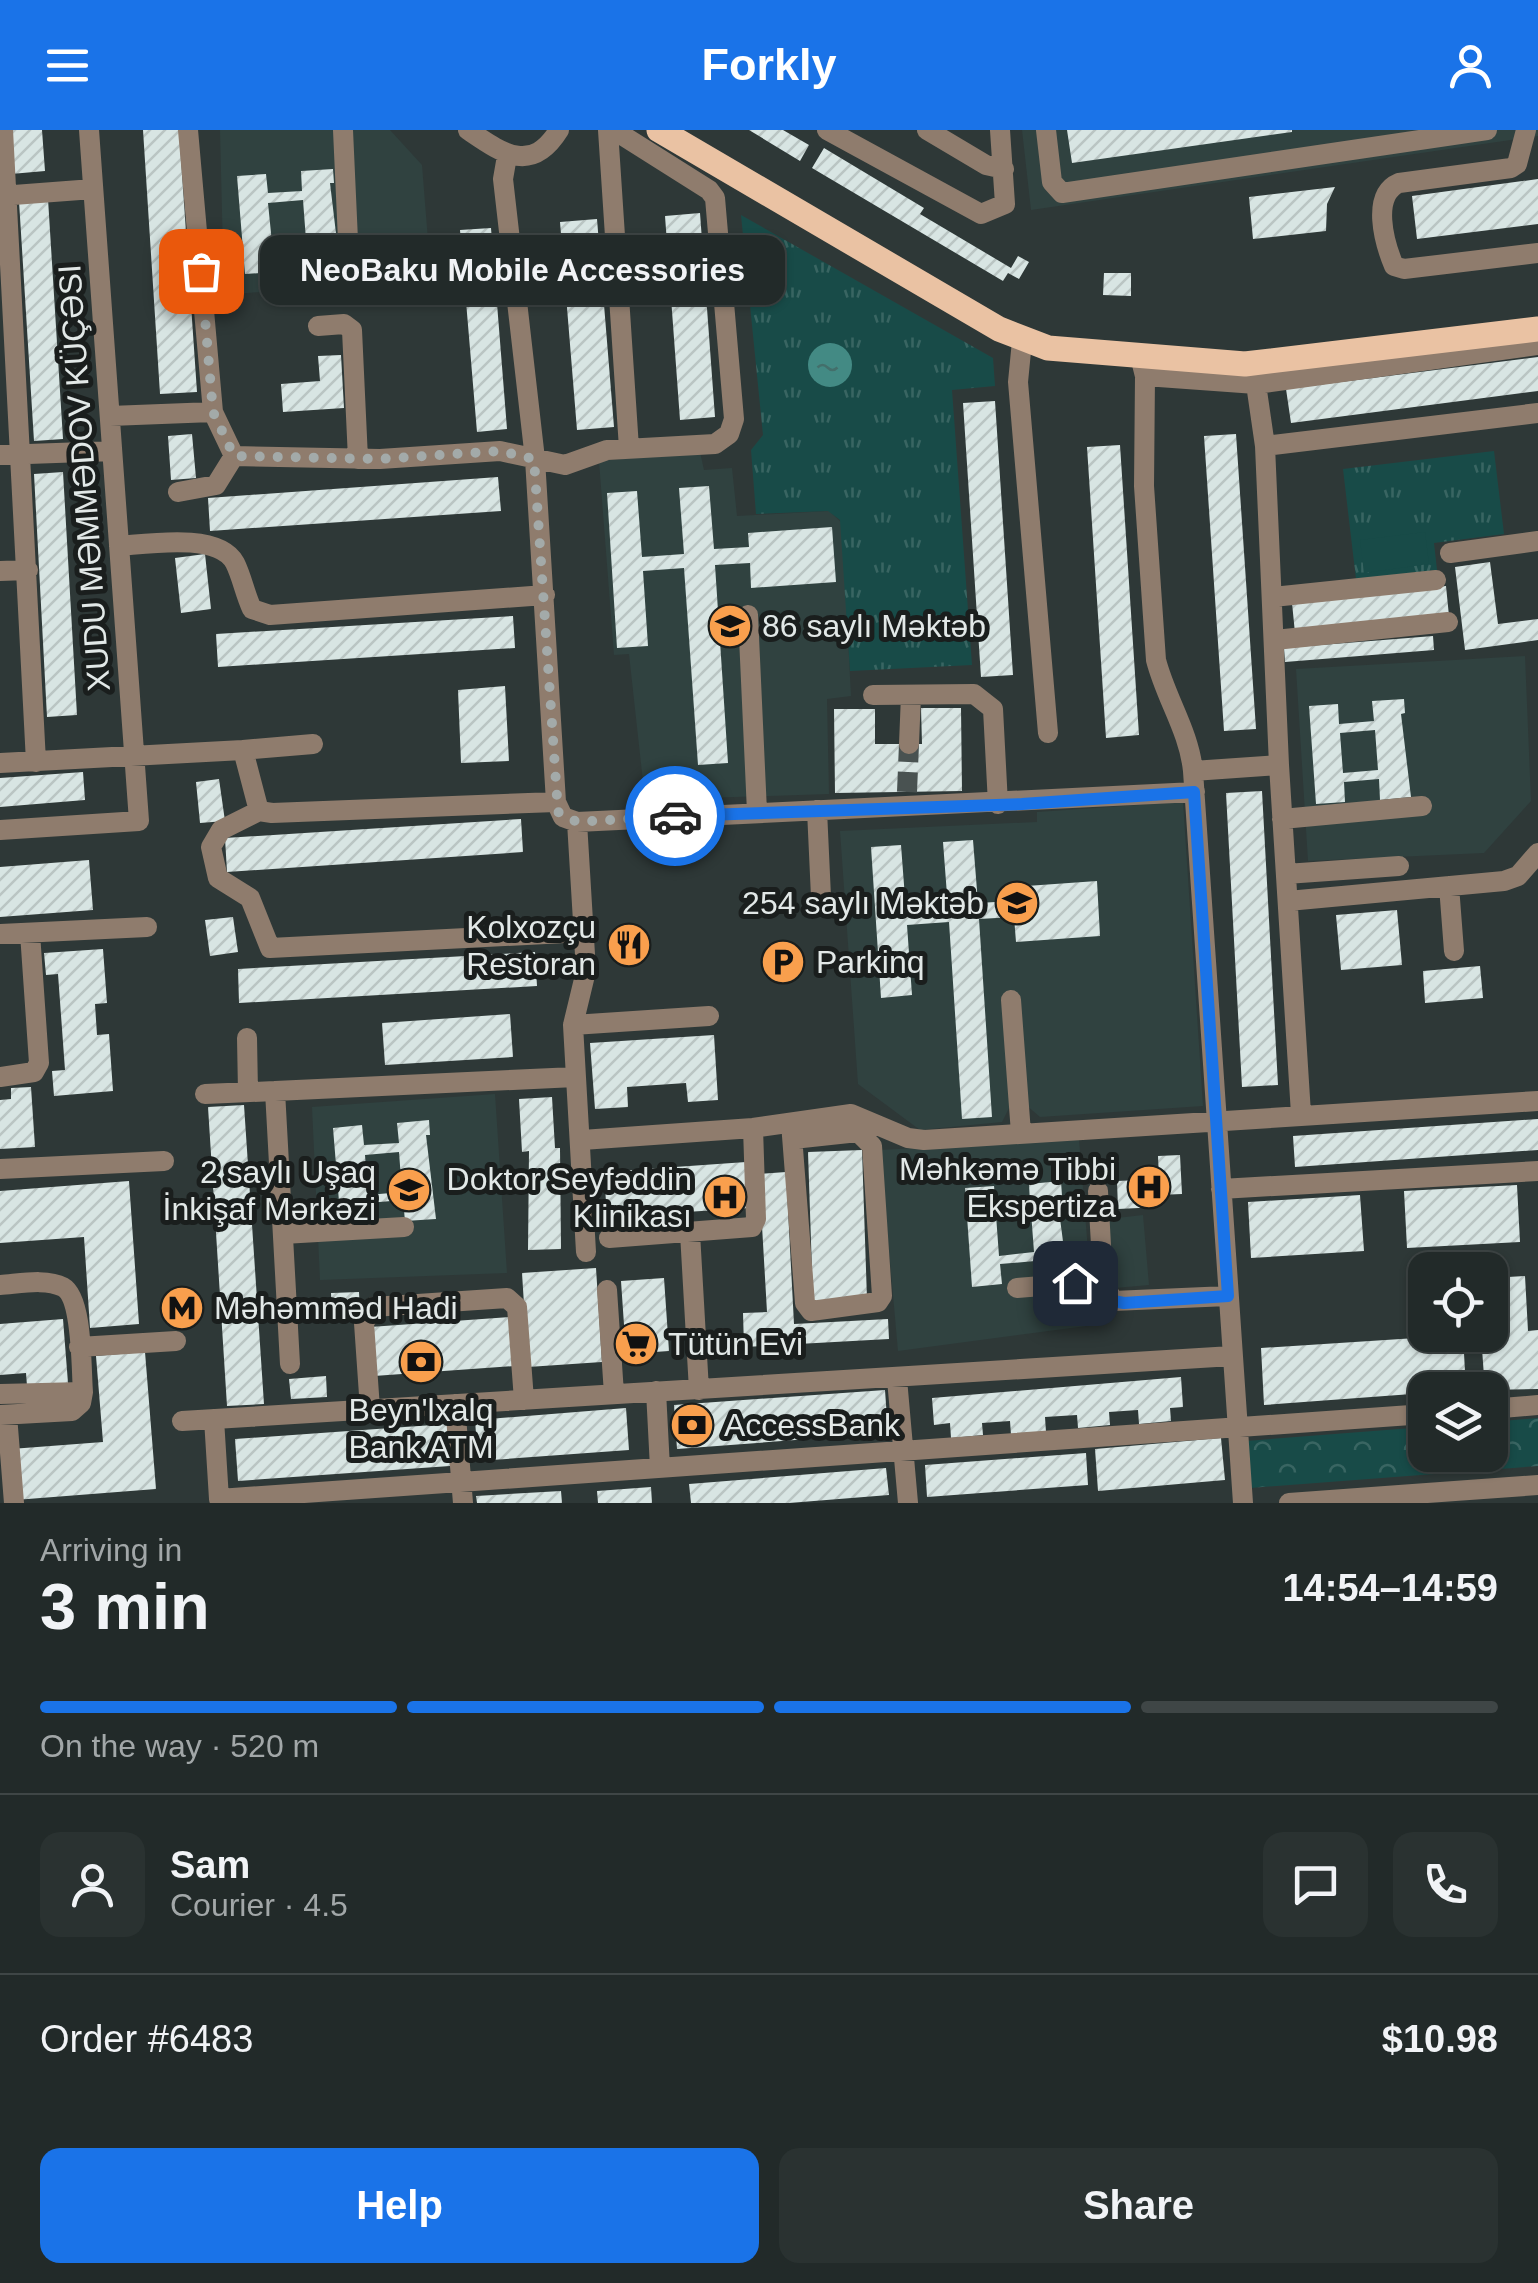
<!DOCTYPE html>
<meta charset="utf-8">
<style>
:root{--surface:#222a29;--page:#2a3231;--text:#f1f3f6;--muted:#a2a7a8;--line:#3f4646;--accent:#1a73e8}
body{margin:0;font-family:Helvetica,sans-serif;background:var(--page);color:var(--text);height:100vh;display:flex;flex-direction:column;font-size:38px;white-space:nowrap}
*{box-sizing:border-box;margin:0}
p{font-size:32px;color:var(--muted)}
.icon{flex:none;width:55px;height:55px;fill:none;stroke:currentColor;stroke-width:2;stroke-linecap:round;stroke-linejoin:round}
.map{position:relative;height:1373px;overflow:hidden}
.details{display:flex;flex-direction:column;background:var(--surface);flex:1}
.details>*{flex:none}
.buttons{position:absolute;left:1408px;top:1122px;display:grid;gap:20px}
.buttons a{display:grid;place-items:center;width:100px;height:100px;border-radius:20px;background:var(--surface);box-shadow:0 2px 8px #0004,0 0 0 2px var(--line);font-size:50px}
.pin{position:absolute;display:grid;place-items:center;width:85px;height:85px;color:#fff;margin:-42px;border-radius:20px;box-shadow:0 5px 15px #0006}
.courier{position:absolute;display:grid;place-items:center;width:100px;height:100px;margin:-50px;border:8px solid #1a73e8;border-radius:50%;background:#fff;color:#222;box-shadow:0 2px 12px #0007}
.bubble{position:absolute;height:70px;border-radius:20px;background:var(--surface);box-shadow:0 2px 8px #0004,0 0 0 2px var(--line);font-size:32px;font-weight:600;line-height:70px;text-align:center}
.overview em{font-style:normal;font-weight:600}
.overview div{display:flex;flex-direction:column-reverse}
.overview{display:flex;align-items:center;justify-content:space-between;height:170px;padding:0 40px}
h1{font-size:65px;font-weight:600;line-height:75px}
.bar{display:grid;grid-template-columns:repeat(4,1fr);gap:15px 10px;align-content:center;height:120px;padding:0 40px}
.bar i{height:12px;border-radius:8px;background:var(--line)}
.bar .selected{background:var(--accent)}
.bar p{grid-column:span 4}
.line{display:flex;align-items:center;gap:25px;padding:0 40px;border-top:2px solid var(--line)}
.line div{flex:1}
.round{display:grid;place-items:center;flex:none;width:105px;height:105px;border-radius:20px;background:var(--page)}
.button{display:flex;gap:20px;margin-top:auto;padding:20px 40px}
.button a{flex:1;height:115px;border-radius:20px;background:var(--accent);color:#fff;font-size:40px;font-weight:600;line-height:115px;text-align:center}
.button a+a{background:var(--page);color:var(--text)}
header{display:flex;justify-content:space-between;align-items:center;height:130px;padding:0 40px;background:var(--accent);color:#fff;font-size:45px;font-weight:600}
.map>svg:first-child{display:block}
</style>
<header><svg class="icon" aria-label="menu" viewBox="0 0 24 24"><path d="M4 6h16M4 12h16M4 18h16"/></svg>Forkly<svg class="icon" aria-label="person" viewBox="0 0 24 24"><circle cx="12" cy="8" r="4"/><path d="M4 21q1-7 8-7t8 7"/></svg></header>
<div class="map">
<svg width="1538" height="1373" viewBox="0 0 1538 1373">
<defs>
<pattern id="forest-crowns" width="20" height="18" patternUnits="userSpaceOnUse" patternTransform="scale(2.5)"><rect width="20" height="18" fill="#184b48"/><path d="M2 6a3 3 0 1 1 6 0M12 15a3 3 0 1 1 6 0" fill="none" stroke="#396562"/></pattern>
<pattern id="park-tufts" width="24" height="20" patternUnits="userSpaceOnUse" patternTransform="scale(2.5)"><rect width="24" height="20" fill="#184b48"/><path d="M3 7l-1-3M5 7V3M7 7l1-3M15 17l-1-3M17 17v-4M19 17l1-3" fill="none" stroke="#396562"/></pattern>
<pattern id="water-ripples" width="26" height="14" patternUnits="userSpaceOnUse" patternTransform="scale(2.5)"><rect width="26" height="14" fill="#438a84"/><path d="M2 4q2-2 4 0t4 0M15 11q2-2 4 0t4 0" fill="none" stroke="#436f6b"/></pattern>
<pattern id="building-hatch" width="6" height="6" patternUnits="userSpaceOnUse" patternTransform="scale(2.5)"><rect width="6" height="6" fill="#d8e5e3"/><path d="M-1 1l2-2M0 6l6-6M5 7l2-2" fill="none" stroke="#bac5c3"/></pattern>
</defs>
<rect width="100%" height="100%" fill="#2e3837"/>
<!-- built -->
<path fill="#304240" d="M220,0H390L422,35L431,148L224,165Z
M1022,0H1538V6L1031,80Z
M700,322L704,340L732,338L737,386L829,381L842,393L851,566L827,569L829,664L645,670L629,524L614,525L599,331Z
M1525,526L1531,671L1484,723L1308,731L1296,539Z
M1183,672L1203,976L1040,987L1025,974L1010,976L1002,992L920,1000L858,954L840,701L1037,692V682Z
M495,964L507,1143L320,1150L312,977Z
M1079,1009L1094,1195L898,1221L880,1020Z
M1143,1085L1149,1155L1115,1158L1108,1089Z"/>
<!-- forest -->
<path fill="url(#forest-crowns)" d="M1538,1288V1336L1250,1358L1246,1311L1425,1297V1325H1490V1292Z"/>
<!-- park -->
<path fill="url(#park-tufts)" d="M741,85L993,228L995,256L952,260L972,535L850,541L840,390L828,381L756,384L751,320L763,305Z
M1494,321L1504,404L1434,413L1437,440L1356,449L1343,339Z"/>
<!-- pitch -->
<path fill="#184b48" d="M1425,402L1429,434L1364,443L1360,410Z"/>
<!-- water -->
<path fill="url(#water-ripples)" d="M808 235a22 22 0 1 1 44 0a22 22 0 1 1-44 0Z"/>
<!-- building -->
<path fill="url(#building-hatch)" fill-rule="evenodd" d="M7,0H42L45,41L11,44Z
M143,0H179L197,262L160,264Z
M749,0H783L809,15L800,31Z
M1067,0H1292V2L1072,33Z
M824,18L924,78L920,84L1011,138L1018,126L1029,132L1019,149L1008,143L1003,151L812,38Z
M333,39L334,53H330L340,137L309,139L307,119L272,121L274,142L245,144L237,46L266,44L268,63L302,61L301,41ZM303,70L306,110L272,113L268,73Z
M1538,49V94L1417,109L1412,66Z
M1335,57L1327,74L1326,101L1253,109L1249,67Z
M48,69L63,309L34,311L19,71Z
M700,83L715,287L680,290L665,86Z
M597,89L614,297L577,300L560,92Z
M491,98L507,299L477,302L460,100Z
M1104,143H1131V166L1103,165Z
M341,225L344,278L283,282L281,254L320,251L318,226Z
M1538,227V261L1291,293L1286,259Z
M995,271L1013,545L981,547L963,273Z
M192,304L196,348L171,350L168,306Z
M1236,304L1256,599L1224,601L1204,306Z
M1120,315L1139,605L1106,608L1087,317Z
M63,342L77,585L47,587L34,344Z
M498,347L501,381L210,401L208,368Z
M709,356L714,419L749,417L748,403L832,397L836,452L751,458L750,433L715,435L728,633L698,635L684,438L643,441L648,516L617,518L607,363L637,361L642,427L684,424L679,358Z
M205,424L211,479L181,483L175,428Z
M1490,432L1498,494L1538,489V510L1465,520L1455,437Z
M1446,456L1449,486L1295,503L1292,473Z
M513,486L515,518L218,537L216,504Z
M1433,506L1434,520L1285,532L1284,518Z
M505,556L509,631L461,633L458,560Z
M1404,569L1405,583L1401,584L1411,667L1380,670L1379,649L1344,652L1345,672L1316,674L1309,576L1338,574L1339,594L1374,591L1372,571ZM1375,600L1378,640L1343,643L1340,603Z
M921,578H961L962,661L835,663L834,579H875V614H922Z
M83,642L85,670L0,677V648Z
M219,649L225,691L200,693L196,652Z
M1262,661L1278,955L1242,957L1226,663Z
M521,689L523,722L227,742L225,708Z
M973,710L978,773L1013,771L1012,757L1097,751L1100,806L1016,812L1014,787L979,789L992,987L962,989L949,792L907,795L912,865L881,868L871,717L901,715L906,781L948,778L943,712Z
M89,730L93,780L0,787V737Z
M1397,780L1402,835L1341,840L1336,785Z
M233,787L238,822L210,826L205,790Z
M103,819L107,873L95,874L97,905L109,904L113,961L54,966L52,941L65,940L58,844L46,845L44,823Z
M535,822L537,856L239,873L238,839Z
M1480,836L1483,868L1425,873L1423,841Z
M510,884L513,927L385,935L382,893Z
M714,905L718,970L688,972L686,953L627,957L628,977L595,979L590,913Z
M31,957L35,1017L0,1019V970L11,969V958Z
M552,967L555,1018H560L561,1119L528,1120L529,1021L522,1022L519,969Z
M244,975L264,1274L227,1276L208,977Z
M1538,989V1020L1295,1037L1293,1006Z
M429,990L430,1005H426L436,1089L405,1091L403,1070L368,1073L370,1094L341,1096L333,998L362,995L364,1015L399,1013L397,993ZM399,1022L402,1062L368,1065L365,1025Z
M862,1020L867,1169L813,1171L808,1022Z
M1180,1025L1182,1064L1158,1065L1159,1077L1118,1079L1117,1051L1159,1049L1158,1026Z
M746,1032L749,1078L607,1087L604,1042Z
M786,1042L794,1194L888,1189L889,1209L744,1217L743,1183L767,1182L759,1044Z
M129,1051L139,1194L90,1198L84,1107L0,1113V1061Z
M1061,1051L1062,1066H1057L1068,1149L1037,1152L1035,1131L1000,1134L1002,1154L972,1157L965,1058L994,1056L996,1076L1030,1073L1029,1054ZM1031,1082L1034,1122L999,1126L996,1085Z
M1517,1055L1520,1112L1407,1118L1404,1061Z
M1360,1065L1364,1121L1251,1128L1248,1072Z
M596,1138L602,1232L528,1237L522,1143Z
M1525,1146L1528,1201L1538,1200V1259L1485,1260L1481,1205H1490V1148Z
M664,1148L669,1221L626,1224L621,1151Z
M1425,1152V1205H1463L1466,1260L1264,1275L1261,1218L1416,1208L1412,1153Z
M359,1162L360,1184L332,1185L331,1163Z
M511,1187L515,1236L374,1246L370,1197Z
M63,1189L68,1253L27,1256L26,1243L0,1245V1194Z
M145,1222L156,1359L15,1370L11,1319L103,1312L96,1226Z
M326,1246L327,1267L291,1269L289,1249Z
M1181,1247L1183,1277L1170,1278L1171,1291L1139,1294L1138,1280L1109,1282L1110,1295L1078,1298L1077,1285L1045,1287L1046,1302L1011,1305L1010,1291L982,1293L983,1305L951,1308L950,1293L934,1295L932,1268Z
M885,1260L888,1303L677,1319L674,1275Z
M626,1278L629,1320L478,1331L475,1290Z
M447,1294L450,1336L238,1351L235,1309Z
M1221,1308L1225,1350L1098,1361L1095,1319Z
M1086,1323L1088,1355L927,1367L925,1335Z
M886,1338L889,1365L789,1373H691L689,1354Z
M651,1357L652,1373H598L597,1361Z
M561,1361L562,1373H477L476,1366Z"/>
<g fill="none" stroke-linecap="round" stroke-linejoin="round">
<!-- minor-tunnel -->
<path stroke="#495251" stroke-width="20" stroke-dasharray="20 10" stroke-linecap="butt" d="M907,662L909,614"/>
<!-- minor -->
<path stroke="#8f7c6d" stroke-width="20" d="M3,0L36,632
M188,0L213,282L234,326L380,329L500,321L565,335L607,320L715,314L729,304L734,289L715,68L709,60L614,0
M343,0L348,110
M468,0C502,23 531,45 559,0
M608,0L629,318
M827,0L981,84L1005,74L1000,0
M927,0L986,35L1004,39
M1046,0L1052,52L1062,63L1487,0
M1526,0L1517,34L1511,38L1399,53C1371,65 1384,112 1394,136L1404,139L1538,123
M507,26L503,49L535,329L556,672L563,687L577,692L1195,662
M0,66L93,59
M318,196L344,194L352,200L358,329
M1022,211L1018,252L1048,603
M1140,226L1145,246L1144,356L1156,530C1166,569 1189,601 1193,641L1243,1373
M1145,246L1256,254L1265,316L1279,635L1301,984
M1256,254L1538,215
M110,286L213,282
M1265,316L1538,283
M0,325L112,321
M178,362L216,355L234,326
M119,416C147,414 219,402 235,433C242,447 245,464 252,479L270,485L545,465
M1450,423L1538,411
M0,441L28,440
M1273,467L1436,450
M748,485L757,682
M1275,510L1448,492
M873,565L974,564L993,579L998,674
M909,614L911,565
M243,620L313,614
M0,633L243,620L259,681L272,683L556,672
M1193,641L1279,635
M817,680L821,767
M259,681L221,700L211,717L218,748L250,768L270,818L584,802
M1282,689L1422,676
M577,692L586,841L573,895L586,1122
M0,700L139,691L89,0
M1286,744L1399,736
M1449,756L1454,821
M1288,771L1504,751L1518,746L1538,723
M0,804L147,797
M1011,870L1021,1003
M573,895L709,886
M247,908L248,962
M0,947L34,942L39,933L30,803
M205,964L275,961
M791,993L805,1173L811,1181L878,1172L882,1166L872,1016L858,1002L793,1009
M582,1010L753,998L851,984L908,1008L924,1010L1538,971
M0,1039L164,1031
M1221,1059L1538,1041
M1098,1061L1103,1151L1113,1171L1228,1166
M690,1103L699,1260
M283,1104L404,1097
M609,1108L752,1097L756,1089L753,998
M0,1155C18,1154 46,1148 63,1157C83,1168 81,1239 83,1262L81,1273L72,1281L0,1285
M1017,1158L1103,1151
M607,1160L614,1264
M79,1217L176,1211
M290,1234L275,961L575,947
M897,1249L908,1373
M656,1261L660,1338
M0,1264L83,1262
M455,1274L463,1373
M370,1279L364,1193L373,1177L507,1168L517,1177L524,1270
M1490,1279L1538,1275
M7,1285L14,1373
M214,1289L219,1369L1425,1284
M182,1291L1232,1226
M1289,1373L1538,1355"/>
<!-- major -->
<path stroke="#eac2a3" stroke-width="25" d="M659,0L999,199L1048,218L1245,234L1538,199"/>
</g>
<g fill="none" stroke-linecap="round" stroke-linejoin="round">
<!-- done -->
<path stroke="#a3aaa9" stroke-width="10" stroke-dasharray="0 18" d="M201,141L213,282L234,326L380,329L500,321L534,329L558,682L577,692L675,686"/>
<!-- route -->
<path stroke="#1a73e8" stroke-width="12" d="M675,686L1022,674L1194,662L1228,1166L1124,1173L1113,1171L1103,1150L1075,1153"/>
</g>
<!-- icons -->
<defs>
<g id="school-disc" transform="scale(2.25)"><circle r="9.5" fill="#f99f4d" stroke="#1a1e1d"/><path d="M0-5L7-2L0 1L-7-2ZM-4 1L0 2.5L4 1V4Q0 6-4 4Z" fill="#111"/></g>
<g id="restaurant-disc" transform="scale(2.25)"><circle r="9.5" fill="#f99f4d" stroke="#1a1e1d"/><path d="M-5-6h1v4h1v-4h1v4h1v-4h1v5L-1.5 .5V6h-2V.5L-5-1ZM5-6V6H3V1.5H1.5Q1.5-4 5-6Z" fill="#111"/></g>
<g id="parking-disc" transform="scale(2.25)"><circle r="9.5" fill="#f99f4d" stroke="#1a1e1d"/><path d="M-3.5-5.5H1a3.5 3.5 0 0 1 0 7H-1V5.5H-3.5ZM-1-3.4V-.6H.8a1.4 1.4 0 0 0 0-2.8Z" fill="#111"/></g>
<g id="hospital-disc" transform="scale(2.25)"><circle r="9.5" fill="#f99f4d" stroke="#1a1e1d"/><path d="M-5-5h3v3.5h4V-5h3V5h-3V1.5h-4V5h-3Z" fill="#111"/></g>
<g id="metro-disc" transform="scale(2.25)"><circle r="9.5" fill="#f99f4d" stroke="#1a1e1d"/><path d="M-5.5 5V-5H-3L0 0L3-5H5.5V5H3V-.5L0 4L-3-.5V5Z" fill="#111"/></g>
<g id="supermarket-disc" transform="scale(2.25)"><circle r="9.5" fill="#f99f4d" stroke="#1a1e1d"/><path d="M-6-5.5h2.5l.6 2H6L4.5 2H-2.5L-4.4-4H-6ZM-1.5 3.2a1.3 1.3 0 1 0 .1 0ZM3 3.2a1.3 1.3 0 1 0 .1 0Z" fill="#111"/></g>
<g id="bank-disc" transform="scale(2.25)"><circle r="9.5" fill="#f99f4d" stroke="#1a1e1d"/><path d="M-6-4H6V4H-6ZM0-2.3a2.3 2.3 0 1 0 0 4.6a2.3 2.3 0 1 0 0-4.6Z" fill="#111"/></g>
</defs>
<g fill-rule="evenodd">
<use href="#school-disc" x="730" y="496"/>
<use href="#school-disc" x="1017" y="773"/>
<use href="#restaurant-disc" x="629" y="815"/>
<use href="#parking-disc" x="783" y="832"/>
<use href="#hospital-disc" x="1149" y="1057"/>
<use href="#school-disc" x="409" y="1060"/>
<use href="#hospital-disc" x="725" y="1067"/>
<use href="#metro-disc" x="182" y="1178"/>
<use href="#supermarket-disc" x="636" y="1214"/>
<use href="#bank-disc" x="421" y="1232"/>
<use href="#bank-disc" x="692" y="1295"/>
</g>
<g text-anchor="middle" dominant-baseline="central" stroke-width="10" stroke-linejoin="round" paint-order="stroke">
<!-- street labels -->
<g font-size="32" fill="#e2e8e7" stroke="#1a1e1d">
<text transform="translate(84 348) rotate(-94)">XUDU MƏMMƏDOV KÜÇƏSI</text>
</g>
<!-- poi labels -->
<g font-size="32" fill="#e2e8e7" stroke="#1a1e1d" text-anchor="start">
<text x="762" y="496">86 saylı Məktəb</text>
<text x="984" y="773" text-anchor="end">254 saylı Məktəb</text>
<text x="596" y="797" text-anchor="end">Kolxozçu<tspan x="596" dy="37">Restoran</tspan></text>
<text x="816" y="832">Parkinq</text>
<text x="1116" y="1039" text-anchor="end">Məhkəmə Tibbi<tspan x="1116" dy="37">Ekspertiza</tspan></text>
<text x="376" y="1042" text-anchor="end">2 saylı Uşaq<tspan x="376" dy="37">İnkişaf Mərkəzi</tspan></text>
<text x="692" y="1049" text-anchor="end">Doktor Seyfәddin<tspan x="692" dy="37">Klinikası</tspan></text>
<text x="214" y="1178">Məhəmməd Hadi</text>
<text x="668" y="1214">Tütün Evi</text>
<text x="421" y="1280" text-anchor="middle">Beyn'lxalq<tspan x="421" dy="37">Bank ATM</tspan></text>
<text x="724" y="1295">AccessBank</text>
</g>
</g>
</svg>
<div class="buttons">
<a><svg class="icon" aria-label="locate" viewBox="0 0 24 24"><circle cx="12" cy="12" r="6"/><path d="M12 2v4M12 18v4M2 12h4M18 12h4"/></svg></a>
<a><svg class="icon" aria-label="layers" viewBox="0 0 24 24"><path d="M12 4l9 5-9 5-9-5zM3 14l9 5 9-5"/></svg></a>
</div>
<div class="pin" style="left:201px;top:141px;background:#ea580c"><svg class="icon" aria-label="bag" viewBox="0 0 24 24"><path d="M5 8h14l-1 12H6zM9 8a3 3 0 0 1 6 0"/></svg></div>
<div class="pin" style="left:1075px;top:1153px;background:#1f2937"><svg class="icon" aria-label="home" viewBox="0 0 24 24"><path d="M3 11l9-7 9 7M6 9v11h12V9"/></svg></div>
<div class="courier" style="left:675px;top:686px"><svg class="icon" aria-label="car" viewBox="0 0 24 24"><path d="M5 17H2v-5l4-1 3-4h7l3 4 3 1v5h-3M9 17h6M6 11h13"/><circle cx="7" cy="17" r="2"/><circle cx="17" cy="17" r="2"/></svg></div>
<div class="bubble" style="left:260px;top:105px;width:525px">NeoBaku Mobile Accessories</div>
</div>
<section class="details">
<div class="overview"><div><h1>3 min</h1><p>Arriving in</p></div><em>14:54–14:59</em></div>
<div class="bar"><i class="selected"></i><i class="selected"></i><i class="selected"></i><i></i><p>On the way · 520 m</p></div>
<div class="line" style="height:180px"><a class="round"><svg class="icon" aria-label="person" viewBox="0 0 24 24"><circle cx="12" cy="8" r="4"/><path d="M4 21q1-7 8-7t8 7"/></svg></a><div><b>Sam</b><p>Courier · 4.5</p></div><a class="round"><svg class="icon" aria-label="chat" viewBox="0 0 24 24"><path d="M4 5h16v11H9l-5 4z"/></svg></a><a class="round"><svg class="icon" aria-label="phone" viewBox="0 0 24 24"><path d="M5 4h4l2 5-3 2q2 4 5 5l2-3 5 2v4C11 20 4 13 5 4z"/></svg></a></div>
<div class="line" style="height:130px"><div>Order #6483</div><b>$10.98</b></div>
<div class="button"><a>Help</a><a>Share</a></div>
</section>
